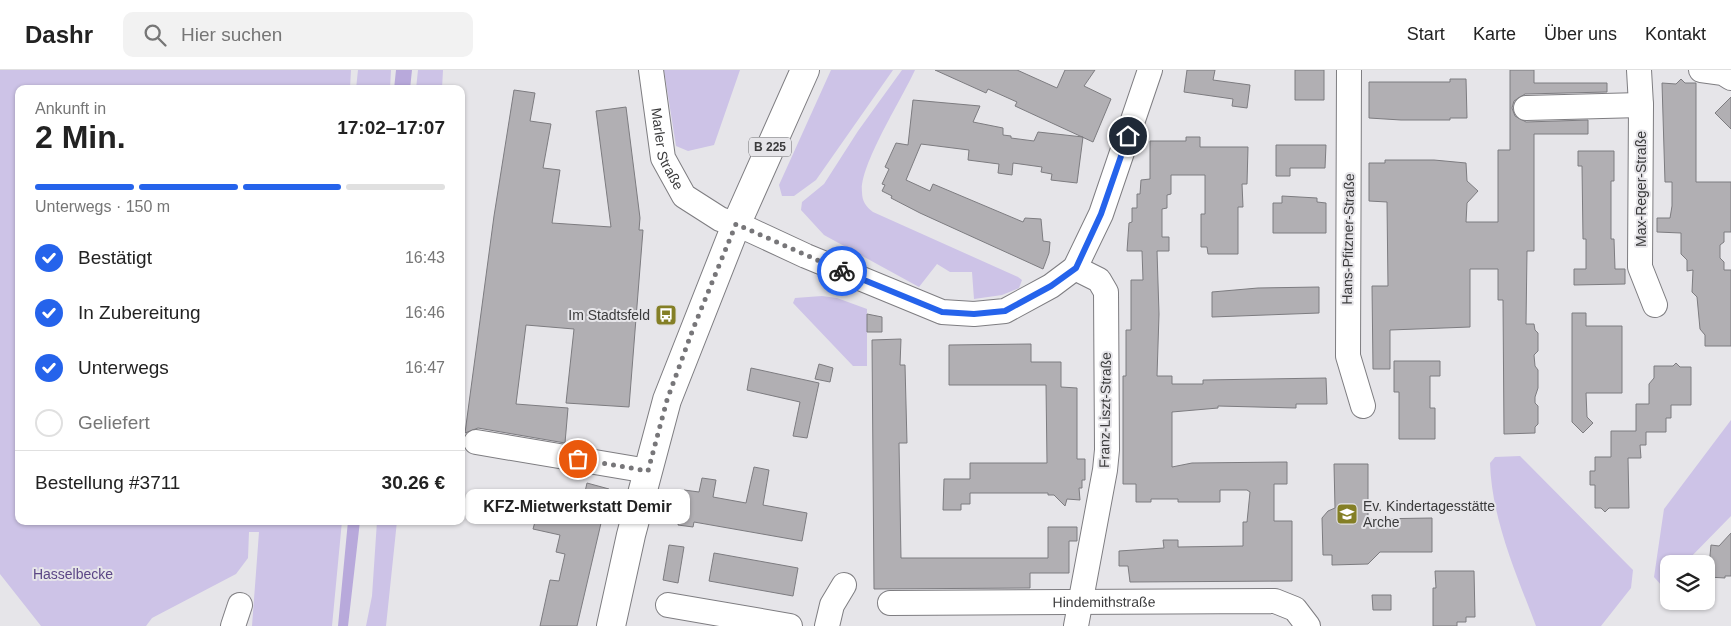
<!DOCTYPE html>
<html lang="de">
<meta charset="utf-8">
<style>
:root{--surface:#fff;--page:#f2f2f2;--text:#222;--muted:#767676;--line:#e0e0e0;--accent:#2563eb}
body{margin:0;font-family:Arial,sans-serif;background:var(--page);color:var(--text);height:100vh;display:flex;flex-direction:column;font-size:19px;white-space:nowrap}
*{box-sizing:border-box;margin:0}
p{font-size:16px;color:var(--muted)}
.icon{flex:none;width:28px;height:28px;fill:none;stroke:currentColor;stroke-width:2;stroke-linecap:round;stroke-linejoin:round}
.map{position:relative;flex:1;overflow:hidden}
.details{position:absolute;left:15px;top:15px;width:450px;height:440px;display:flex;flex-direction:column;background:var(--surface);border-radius:10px;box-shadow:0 1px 4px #0004}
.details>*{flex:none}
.fabs{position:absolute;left:1660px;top:485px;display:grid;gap:10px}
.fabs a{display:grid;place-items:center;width:55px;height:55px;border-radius:10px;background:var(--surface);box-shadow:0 1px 4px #0004;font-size:25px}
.pin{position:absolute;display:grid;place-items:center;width:42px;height:42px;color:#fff;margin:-21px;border:2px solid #fff;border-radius:50%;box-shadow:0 1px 5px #0007}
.courier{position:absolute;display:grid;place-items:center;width:50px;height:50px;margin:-25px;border:4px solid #2563eb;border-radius:50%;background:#fff;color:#222;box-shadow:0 1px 6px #0007}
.bubble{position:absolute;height:35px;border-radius:10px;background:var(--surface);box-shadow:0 1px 4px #0004;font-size:16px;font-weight:600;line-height:35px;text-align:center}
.head em{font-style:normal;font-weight:600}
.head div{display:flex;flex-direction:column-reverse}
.head{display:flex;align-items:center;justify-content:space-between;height:85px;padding:0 20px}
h1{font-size:32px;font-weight:600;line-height:38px}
.bar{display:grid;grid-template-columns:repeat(4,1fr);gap:8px 5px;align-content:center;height:60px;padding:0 20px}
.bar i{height:6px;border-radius:4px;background:var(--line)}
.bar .active{background:var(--accent)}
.bar p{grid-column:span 4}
.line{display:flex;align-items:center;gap:12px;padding:0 20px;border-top:1px solid var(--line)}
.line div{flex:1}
ol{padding:0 20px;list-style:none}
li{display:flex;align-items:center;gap:15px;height:55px}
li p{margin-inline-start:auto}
li .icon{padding:5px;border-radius:50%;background:var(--accent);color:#fff;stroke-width:4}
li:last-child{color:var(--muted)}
li i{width:28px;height:28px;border:2px solid var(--line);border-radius:50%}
header{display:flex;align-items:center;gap:30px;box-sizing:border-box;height:70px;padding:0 25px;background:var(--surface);border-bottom:1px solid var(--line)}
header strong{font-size:24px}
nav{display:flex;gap:28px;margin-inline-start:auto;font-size:18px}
.search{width:350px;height:45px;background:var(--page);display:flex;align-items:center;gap:12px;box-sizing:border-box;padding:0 18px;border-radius:10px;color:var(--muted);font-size:19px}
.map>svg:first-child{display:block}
</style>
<header>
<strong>Dashr</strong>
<div class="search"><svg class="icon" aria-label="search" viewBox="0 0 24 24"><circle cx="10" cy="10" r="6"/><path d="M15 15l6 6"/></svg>Hier suchen</div>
<nav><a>Start</a><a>Karte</a><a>Über uns</a><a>Kontakt</a></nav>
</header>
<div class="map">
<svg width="1731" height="556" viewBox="0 0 1731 556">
<rect width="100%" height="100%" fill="#e6e5e9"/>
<!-- green -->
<path fill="#cdc3e7" d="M0,0H351L350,19H19V451H342L332,556H252L259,462H249L248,488L236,504L152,548L146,556H41L0,504Z
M358,0H391L390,19H356Z
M418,0H443L442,19H416Z
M664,0H740L714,75L688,81L676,76Z
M831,0H893L816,110L794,126H782L779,115Z
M902,0H915C903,27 859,96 862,122C862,131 866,137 873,142L1018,207L1022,210L1019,218L1002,225L974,229L972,202H950L937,194L919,217L824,165L801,140L802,132L824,114L858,61Z
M822,226L837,228L867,239V296H853L793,233L795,228Z
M1731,350V446L1684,494H1669V510L1662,516L1654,507L1664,439Z
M1520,386L1633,500L1631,518L1601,556H1536C1516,503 1492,450 1490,393L1495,387Z
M377,451H397L386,556H366L372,526Z"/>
<!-- water -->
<path fill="#b8a9db" d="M396,0H412L410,19H394Z
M348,451H360L348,556H338Z"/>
<!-- building -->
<path fill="#b1afb3" stroke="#7d7c80" d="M935,0H1017L1057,18L1065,0H1095L1084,16L1111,29L1093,72L1015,36L1017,32L988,19L986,23Z
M1187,0H1215L1213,10L1250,15L1247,38L1232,36L1233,29L1184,22Z
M1295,0H1324V30H1295Z
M1510,0H1534V13H1607V22L1525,24L1514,31L1512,38L1515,46L1526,52L1588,50V64H1534V181H1527L1526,254H1534L1535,260L1538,263V281L1534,285L1535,296L1538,300V318L1535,327V333L1538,336V354L1535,357V363L1504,364L1503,230H1498V199H1470V257L1390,260V299H1373L1372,216H1388L1387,132L1369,131V93H1385V90H1434L1466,93L1467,111L1478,121L1467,133L1466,152H1498V80H1510Z
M1450,9H1466L1467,48H1450V50H1401L1369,48V12H1450Z
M1681,9L1685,13H1696V112H1731V162H1724V172L1720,175V188L1724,192V200H1731V276H1705V265L1700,259L1697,227L1692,222L1693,200L1687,201V190L1681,184V163L1657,162V148H1670L1672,136V112H1665L1662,13L1676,14Z
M514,20L535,23L530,51L551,54L543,98L560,100L552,153L611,157L596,41L626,37L640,148L639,160H643L629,337L566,333L574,259L526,255L516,334L568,338L565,373L478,358L465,363L494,146Z
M1731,27V59L1715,43Z
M913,30L980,36L973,52L1003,58V65L1011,66V68L1034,71L1038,62L1083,67L1077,113L1051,110L1052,104L1041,102L1042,97L1013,93L1012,105L998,103L999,94L968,90L969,80L921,74L906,110L930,121L933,114L1023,152L1025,148L1041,149L1043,171L1050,172L1049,183L1043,199L920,143L891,128L892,126L882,121L885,115L882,114L889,99L885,97L896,73L908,75Z
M1186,67H1200V77H1248L1247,114H1242L1243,137H1238V184H1208L1207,177H1201V144H1205V105H1171V124L1167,125V138L1162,139V167H1169V181H1157L1159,244L1157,306H1172V314H1203V310L1326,308L1327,334H1296V338L1218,336V338L1172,342V397L1192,393L1287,392V414H1274V451H1292V511L1130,512L1128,496H1119V481L1164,478L1163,470H1178V477L1243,476V452H1247L1250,422L1247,420H1220V432H1178V429H1151V432H1136V414H1123V306H1126V260H1131V210H1143L1142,181H1127L1129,153L1132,152V138H1137V124H1140L1141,110L1150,109V71H1186Z
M1276,75H1326L1325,98H1290V106H1276Z
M1578,81H1614V111H1611V169H1614L1615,199H1625V214L1574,215V199H1586V169H1583L1582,96H1578Z
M1282,126L1317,128V132L1326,133V163H1273V133H1282Z
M1319,217V243L1212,247V222L1258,218Z
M1572,243H1586V256H1622V323H1586L1587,347L1593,353L1583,363L1572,352Z
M867,244L882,247V262H867Z
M901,269L900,295H905L907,373H899L901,488H1048V457H1077V471H1069V503H1030V518L874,519L872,270Z
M1031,274V292H1061V317L1077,318V389H1085V410H1082V418H1079L1080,430L1067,429L1065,436L1054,425H1048V423H970V434H961V440H943L944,409H970V393H1047L1046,315H949V275Z
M1394,291H1440V306H1430V338H1435V369H1399V322H1394Z
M1676,293L1680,297H1691V335H1671V348H1666V362H1646V375H1640L1641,388H1628L1629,438H1609L1605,442L1601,438H1595V415H1590V401H1595V387H1611V361H1636V334H1649V314L1654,308V296H1673Z
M819,294L833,298L830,312L815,309Z
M751,298L819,313L807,368L793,366L800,332L747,320Z
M1334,394H1368V449L1432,448V482H1380L1368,494L1332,495V485H1323L1322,448L1328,441L1335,438Z
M754,397L769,400L763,435L807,443L802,471L694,452L693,457L678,455L684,420L699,422L702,408L716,410L713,427L746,433Z
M587,413L609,419L577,556H540L550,510L559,511L565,484L556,482L560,465L533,459L538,441L579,448Z
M1731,463V506H1725V508L1708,507L1711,475L1719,476Z
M669,475L684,477L678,513L663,510Z
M714,483L798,498L793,526L709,511Z
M1435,501H1474L1475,547H1466V552H1457V556H1433V518H1436Z
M1372,525H1391V540H1373Z"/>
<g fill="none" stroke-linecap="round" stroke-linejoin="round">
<!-- minor casing -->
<g stroke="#7e7d81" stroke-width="26">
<g id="minor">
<path id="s1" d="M651,0L663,88L684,126L720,149L750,160L806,186L942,242L974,244L1005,241L1051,216L1075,198L1101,144L1150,0"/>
<path d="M1349,0L1348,286L1363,336"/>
<path d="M1639,0L1641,35L1640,197L1655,235"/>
<path d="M1701,0L1723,3L1731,8"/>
<path d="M1526,38L1641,35"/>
<path d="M1075,198L1099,210L1106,222L1107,380L1105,400L1076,556"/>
<path d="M476,372L648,401"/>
<path id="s2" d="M890,533L1275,531L1295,539L1308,556"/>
<path d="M668,535L790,556"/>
<path d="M233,556L240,535"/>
<path d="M827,556L832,535L844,515"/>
</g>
</g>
<!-- major casing -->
<g stroke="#7e7d81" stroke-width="30">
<path id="major" d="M611,556L631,465L667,330L736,155L805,0"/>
</g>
<!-- minor -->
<use href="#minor" stroke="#fff" stroke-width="24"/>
<!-- major -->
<use href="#major" stroke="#fff" stroke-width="28"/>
</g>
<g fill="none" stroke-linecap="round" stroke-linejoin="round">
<!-- done -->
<path stroke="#777679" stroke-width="5" stroke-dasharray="0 9" d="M578,389L648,401L667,330L693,259L736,154L842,201"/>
<!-- route -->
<path stroke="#2563eb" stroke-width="6" d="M842,201L942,242L974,244L1005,241L1051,216L1076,198L1101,144L1128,66"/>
</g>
<!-- icons -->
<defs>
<g id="bus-square" transform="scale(1.125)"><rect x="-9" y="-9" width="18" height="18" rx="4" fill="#847f26" stroke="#e6e5e9"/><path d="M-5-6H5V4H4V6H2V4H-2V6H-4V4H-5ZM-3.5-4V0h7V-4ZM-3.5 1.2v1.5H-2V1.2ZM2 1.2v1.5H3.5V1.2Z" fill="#fff"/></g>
<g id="school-square" transform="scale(1.125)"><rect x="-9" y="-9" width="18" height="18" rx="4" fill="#847f26" stroke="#e6e5e9"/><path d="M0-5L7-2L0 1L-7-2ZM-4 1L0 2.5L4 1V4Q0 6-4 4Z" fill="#fff"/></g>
</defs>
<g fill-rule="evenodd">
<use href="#bus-square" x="666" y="245"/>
<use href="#school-square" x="1347" y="444"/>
</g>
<g text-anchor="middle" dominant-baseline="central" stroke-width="4" stroke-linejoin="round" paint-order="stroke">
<!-- shield labels -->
<rect fill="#e6e5e9" stroke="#6e6e70" stroke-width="1" x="749" y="67.5" width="42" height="19" rx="4"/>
<g font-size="12" font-weight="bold" fill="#3b3b3c">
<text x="770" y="77">B 225</text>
</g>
<!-- street labels -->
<g font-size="14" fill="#3b3b3c" stroke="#e6e5e9">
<text stroke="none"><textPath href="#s1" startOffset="81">Marler Straße</textPath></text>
<text transform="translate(1641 119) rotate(-90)">Max-Reger-Straße</text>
<text transform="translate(1348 169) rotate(-89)">Hans-Pfitzner-Straße</text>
<text transform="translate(1105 340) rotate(-89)">Franz-Liszt-Straße</text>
<text stroke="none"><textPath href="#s2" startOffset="214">Hindemithstraße</textPath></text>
</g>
<!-- poi labels -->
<g font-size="14" fill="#3b3b3c" stroke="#e6e5e9" text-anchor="end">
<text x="650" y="245">Im Stadtsfeld</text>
<text x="1363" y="436" text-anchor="start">Ev. Kindertagesstätte<tspan x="1363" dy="16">Arche</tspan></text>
</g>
<!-- park labels -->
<g font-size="14" fill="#5c4786" stroke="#e6e5e9">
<text x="73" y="504">Hasselbecke</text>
</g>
</g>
</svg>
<div class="fabs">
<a><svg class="icon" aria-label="layers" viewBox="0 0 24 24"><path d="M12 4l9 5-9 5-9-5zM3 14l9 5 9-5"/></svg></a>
</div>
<div class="pin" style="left:578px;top:389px;background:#ea580c"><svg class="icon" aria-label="bag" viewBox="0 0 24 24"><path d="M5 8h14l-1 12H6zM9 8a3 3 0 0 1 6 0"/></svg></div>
<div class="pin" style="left:1128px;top:66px;background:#1f2937"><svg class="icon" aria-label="home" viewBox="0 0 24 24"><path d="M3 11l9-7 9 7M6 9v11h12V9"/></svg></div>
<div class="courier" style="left:842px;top:201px"><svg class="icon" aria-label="bike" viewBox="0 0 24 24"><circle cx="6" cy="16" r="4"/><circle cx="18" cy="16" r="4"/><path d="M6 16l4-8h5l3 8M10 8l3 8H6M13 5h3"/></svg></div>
<div class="bubble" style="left:465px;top:419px;width:225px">KFZ-Mietwerkstatt Demir</div>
<section class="details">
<div class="head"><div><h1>2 Min.</h1><p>Ankunft in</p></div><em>17:02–17:07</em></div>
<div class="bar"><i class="active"></i><i class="active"></i><i class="active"></i><i></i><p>Unterwegs · 150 m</p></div>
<ol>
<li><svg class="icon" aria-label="check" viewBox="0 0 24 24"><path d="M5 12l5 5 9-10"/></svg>Bestätigt<p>16:43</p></li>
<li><svg class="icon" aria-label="check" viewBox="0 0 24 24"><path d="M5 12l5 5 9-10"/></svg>In Zubereitung<p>16:46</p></li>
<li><svg class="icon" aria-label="check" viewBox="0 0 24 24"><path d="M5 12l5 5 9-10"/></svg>Unterwegs<p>16:47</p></li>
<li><i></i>Geliefert</li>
</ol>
<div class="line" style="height:65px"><div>Bestellung #3711</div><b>30.26 €</b></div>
</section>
</div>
